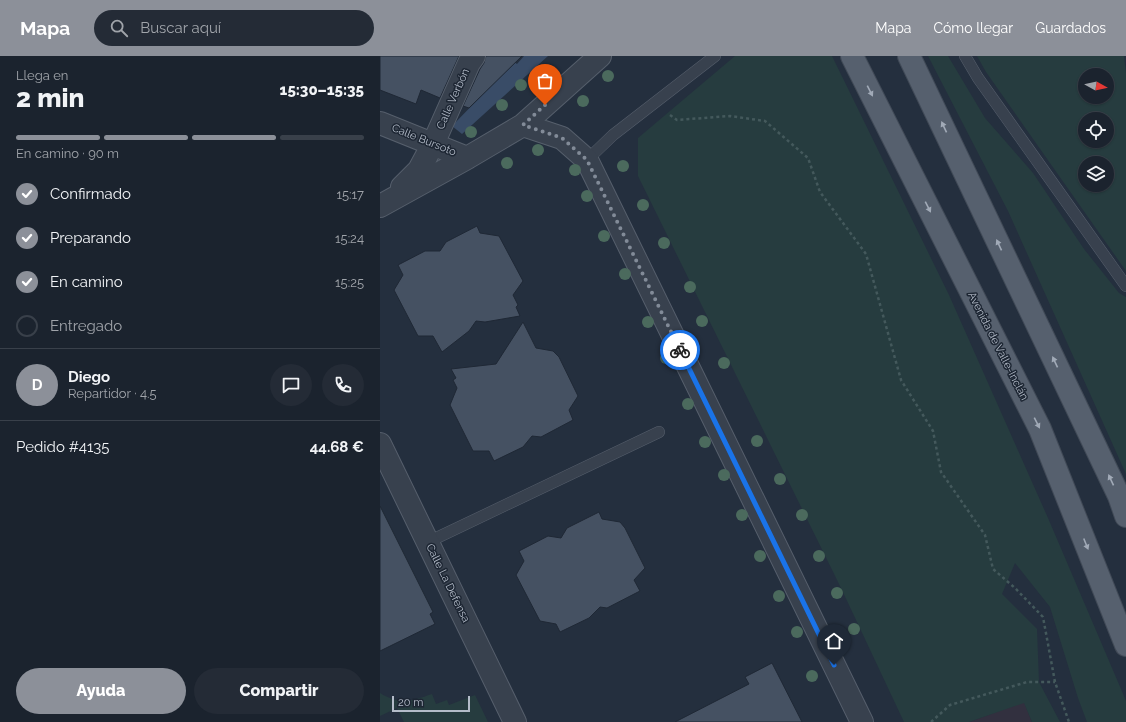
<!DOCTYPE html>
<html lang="es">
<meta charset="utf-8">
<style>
:root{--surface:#1b232e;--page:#242b36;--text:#f1f3f6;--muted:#a0a4aa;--line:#39404a;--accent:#8c9099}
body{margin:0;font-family:Raleway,sans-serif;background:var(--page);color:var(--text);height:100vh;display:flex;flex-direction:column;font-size:15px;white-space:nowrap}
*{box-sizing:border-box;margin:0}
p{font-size:13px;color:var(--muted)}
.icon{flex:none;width:22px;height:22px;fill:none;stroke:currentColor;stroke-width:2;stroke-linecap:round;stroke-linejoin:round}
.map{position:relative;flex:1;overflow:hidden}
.side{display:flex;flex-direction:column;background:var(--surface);width:380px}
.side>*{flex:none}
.needle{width:26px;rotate:98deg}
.fabs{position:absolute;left:698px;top:12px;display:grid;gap:8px}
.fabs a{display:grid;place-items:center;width:36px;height:36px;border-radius:50%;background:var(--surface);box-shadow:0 1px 3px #0004,0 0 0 1px var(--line);font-size:20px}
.scale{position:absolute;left:12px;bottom:10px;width:78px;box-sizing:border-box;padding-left:4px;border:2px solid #b4bcc9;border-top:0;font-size:11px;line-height:14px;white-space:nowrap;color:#b4bcc9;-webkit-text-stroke:3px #1d2633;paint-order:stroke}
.pin{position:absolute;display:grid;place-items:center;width:34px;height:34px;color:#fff;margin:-41px -17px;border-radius:50% 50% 50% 0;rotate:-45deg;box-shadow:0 0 4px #0007}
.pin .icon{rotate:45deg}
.courier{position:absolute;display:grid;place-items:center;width:40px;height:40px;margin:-20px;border:3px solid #1a73e8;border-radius:50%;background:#fff;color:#222;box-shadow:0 1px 5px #0007}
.headline em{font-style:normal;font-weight:800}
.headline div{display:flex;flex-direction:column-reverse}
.headline{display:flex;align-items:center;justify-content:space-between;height:68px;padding:0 16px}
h1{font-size:26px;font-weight:800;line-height:30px}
.bar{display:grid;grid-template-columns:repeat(4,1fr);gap:6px 4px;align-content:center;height:48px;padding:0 16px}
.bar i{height:5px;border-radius:3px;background:var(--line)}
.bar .on{background:var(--accent)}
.bar p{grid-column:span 4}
.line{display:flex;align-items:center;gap:10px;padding:0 16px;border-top:1px solid var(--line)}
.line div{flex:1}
.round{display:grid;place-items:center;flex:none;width:42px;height:42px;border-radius:21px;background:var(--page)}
ol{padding:0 16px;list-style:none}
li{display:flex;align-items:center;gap:12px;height:44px}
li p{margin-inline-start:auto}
li .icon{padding:4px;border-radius:50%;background:var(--accent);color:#fff;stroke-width:4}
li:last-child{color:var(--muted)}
li i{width:22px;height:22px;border:2px solid var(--line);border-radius:50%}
.action{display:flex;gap:8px;margin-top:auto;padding:8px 16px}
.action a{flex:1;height:46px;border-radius:24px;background:var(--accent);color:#fff;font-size:16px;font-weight:800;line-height:46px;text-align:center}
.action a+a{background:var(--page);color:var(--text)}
header{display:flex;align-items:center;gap:24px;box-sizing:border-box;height:56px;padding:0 20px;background:var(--accent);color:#fff}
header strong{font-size:19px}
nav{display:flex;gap:22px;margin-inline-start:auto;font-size:14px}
.search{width:280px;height:36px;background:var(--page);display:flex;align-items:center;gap:10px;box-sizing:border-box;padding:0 14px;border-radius:22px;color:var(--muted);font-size:15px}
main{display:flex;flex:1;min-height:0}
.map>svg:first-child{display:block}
</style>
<header>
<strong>Mapa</strong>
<div class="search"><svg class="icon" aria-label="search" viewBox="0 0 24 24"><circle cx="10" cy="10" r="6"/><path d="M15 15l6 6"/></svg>Buscar aquí</div>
<nav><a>Mapa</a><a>Cómo llegar</a><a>Guardados</a></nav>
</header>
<main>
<section class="side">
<div class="headline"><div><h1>2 min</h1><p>Llega en</p></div><em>15:30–15:35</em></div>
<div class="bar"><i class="on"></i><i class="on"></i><i class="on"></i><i></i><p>En camino · 90 m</p></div>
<ol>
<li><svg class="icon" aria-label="check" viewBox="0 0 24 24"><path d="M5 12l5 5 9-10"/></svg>Confirmado<p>15:17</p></li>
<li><svg class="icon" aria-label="check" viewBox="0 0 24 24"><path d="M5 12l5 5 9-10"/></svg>Preparando<p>15:24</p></li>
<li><svg class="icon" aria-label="check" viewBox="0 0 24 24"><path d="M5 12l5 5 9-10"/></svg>En camino<p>15:25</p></li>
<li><i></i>Entregado</li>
</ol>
<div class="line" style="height:72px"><b class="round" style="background:var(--accent);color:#fff">D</b><div><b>Diego</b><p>Repartidor · 4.5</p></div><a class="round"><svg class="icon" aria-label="chat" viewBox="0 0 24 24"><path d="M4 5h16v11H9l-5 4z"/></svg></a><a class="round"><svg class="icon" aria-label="phone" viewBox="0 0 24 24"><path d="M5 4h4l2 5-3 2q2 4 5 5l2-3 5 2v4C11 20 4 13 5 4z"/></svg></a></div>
<div class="line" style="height:52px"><div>Pedido #4135</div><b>44.68 €</b></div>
<div class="action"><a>Ayuda</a><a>Compartir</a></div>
</section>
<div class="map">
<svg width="746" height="666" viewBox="0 0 746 666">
<rect width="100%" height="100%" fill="#242f3e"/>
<!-- medical -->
<path fill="#32303f" d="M644,646L652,666H589Z"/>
<!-- green -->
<path fill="#263c3f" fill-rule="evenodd" d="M355,0H452L569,239L668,462L741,633L746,645V666H707L698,642L670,551L635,507L622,538L657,573L659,626L680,666H652L644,647L589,666H524L461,532L258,120V82Z
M548,0H568L605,62L653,117L704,193L739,237L746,241V418L628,155Z
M597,0H744L746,17V215L606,16ZM705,19H727V41H705ZM705,63H727V85H705ZM705,107H727V129H705Z
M0,637C19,649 32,645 52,638L56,648L67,644L69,649L95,639L108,666H24L17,652L0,660Z"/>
<!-- water -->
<path fill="#394c67" d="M144,0H168L82,78L72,70L134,6L137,8Z"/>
<!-- building -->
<path fill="#455162" stroke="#1f2835" d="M0,0H79L60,42L41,34L36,48L0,34Z
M106,0H142L89,52L83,50L100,13L104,7Z
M97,170L100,177L119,180L143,225L133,239L138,249L136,251L140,260L105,266L96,265L89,275L62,296L53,280H38L14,234L23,219L18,209L45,195H60L66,186Z
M143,266L156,292L173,295L179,301L198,340L189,354L193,364L161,381L152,380L143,391L114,405L109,395H93L70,349L77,332L73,324L76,322L71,313L116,308Z
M0,450L53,556L50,558L55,568L0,595Z
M219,456L222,463L240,466L245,472L265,512L254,524L260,535L227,552L220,551L209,562L180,576L176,568L160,565L136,519L144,505L139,495L168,480L181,482L187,472Z
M392,607L422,666H295L369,628L365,621Z"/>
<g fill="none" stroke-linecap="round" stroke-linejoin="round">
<!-- service casing -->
<g stroke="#565f6c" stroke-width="12">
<path id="service" d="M585,0L598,22L746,230
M207,104L233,79L335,0
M48,486L279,376"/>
</g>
<!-- minor casing -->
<g stroke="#565f6c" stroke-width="24">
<path id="minor" d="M0,67L87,102
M143,69L182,82L207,104L482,666
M22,131L39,114L53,88L89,7L94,0
M0,150L87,102L143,69L220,0
M0,388L135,666"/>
</g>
<!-- primary casing -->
<g stroke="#414a57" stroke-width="24">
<path id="primary" d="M472,0L660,373L746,589
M529,0L739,440L746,460"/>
</g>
<!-- path -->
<path stroke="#44595c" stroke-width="2.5" stroke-dasharray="3 3" stroke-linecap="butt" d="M290,59L297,64L350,60L385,65L428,102L440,136L486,198L521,324L553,375L561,416L605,479L613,513L635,532L663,561L675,626L689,666
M551,666L570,649L647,626H675"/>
<!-- service -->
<use href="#service" stroke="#38414e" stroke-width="11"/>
<!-- minor -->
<use href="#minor" stroke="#38414e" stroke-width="22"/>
<!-- primary -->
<use href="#primary" stroke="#56606e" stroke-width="22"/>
</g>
<!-- trees -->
<g fill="#4b6a5d">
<circle cx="228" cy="20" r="6"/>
<circle cx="141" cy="29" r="6"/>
<circle cx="203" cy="45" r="6"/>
<circle cx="122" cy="49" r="6"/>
<circle cx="91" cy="76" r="6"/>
<circle cx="158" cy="94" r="6"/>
<circle cx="127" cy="107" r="6"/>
<circle cx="243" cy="110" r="6"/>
<circle cx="195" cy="114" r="6"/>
<circle cx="207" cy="140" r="6"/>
<circle cx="263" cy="149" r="6"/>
<circle cx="224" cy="180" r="6"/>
<circle cx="284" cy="187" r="6"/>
<circle cx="245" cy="218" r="6"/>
<circle cx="310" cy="231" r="6"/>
<circle cx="322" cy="265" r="6"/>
<circle cx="268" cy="266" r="6"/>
<circle cx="286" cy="302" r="6"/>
<circle cx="344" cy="307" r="6"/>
<circle cx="308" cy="348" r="6"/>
<circle cx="377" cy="385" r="6"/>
<circle cx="325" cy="386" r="6"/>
<circle cx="344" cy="419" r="6"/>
<circle cx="400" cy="423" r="6"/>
<circle cx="362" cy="459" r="6"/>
<circle cx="422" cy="459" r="6"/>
<circle cx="380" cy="500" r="6"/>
<circle cx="439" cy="500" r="6"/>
<circle cx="457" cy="537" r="6"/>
<circle cx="399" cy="540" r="6"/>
<circle cx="474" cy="573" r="6"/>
<circle cx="417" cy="576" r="6"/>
<circle cx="432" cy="620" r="6"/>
</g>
<!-- one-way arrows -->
<defs><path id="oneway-solid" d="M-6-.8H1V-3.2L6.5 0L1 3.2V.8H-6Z"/></defs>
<g fill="#a1aab7">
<use href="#oneway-solid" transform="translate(490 35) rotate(63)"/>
<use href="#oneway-solid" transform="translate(564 71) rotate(-115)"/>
<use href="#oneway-solid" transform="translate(548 151) rotate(63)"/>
<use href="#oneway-solid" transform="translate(619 189) rotate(-115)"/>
<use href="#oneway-solid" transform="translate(675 306) rotate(-115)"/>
<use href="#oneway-solid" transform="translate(657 367) rotate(63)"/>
<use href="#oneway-solid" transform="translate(731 424) rotate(-115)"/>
<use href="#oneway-solid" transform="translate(706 488) rotate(68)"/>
</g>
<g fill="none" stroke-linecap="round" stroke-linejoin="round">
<!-- done -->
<path stroke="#828b98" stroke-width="4" stroke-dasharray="0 7.2" d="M165,49L143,69L182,82L207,104L300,294"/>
<!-- route -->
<path stroke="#1a73e8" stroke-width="5" d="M300,294L454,609"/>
</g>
<g text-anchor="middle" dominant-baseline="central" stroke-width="3" stroke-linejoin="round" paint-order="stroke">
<!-- street labels -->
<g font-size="11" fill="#b4bcc9" stroke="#1d2633">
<text transform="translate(73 43) rotate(-66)">Calle Verbón</text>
<text transform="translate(44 84) rotate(22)">Calle Bursoto</text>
<text transform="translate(618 290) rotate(63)">Avenida de Valle-Inclán</text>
<text transform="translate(68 527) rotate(64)">Calle La Defensa</text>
</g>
</g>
</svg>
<div class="fabs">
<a><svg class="needle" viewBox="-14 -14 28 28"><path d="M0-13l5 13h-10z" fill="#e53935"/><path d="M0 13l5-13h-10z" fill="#a0a4aa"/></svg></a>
<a><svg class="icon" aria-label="locate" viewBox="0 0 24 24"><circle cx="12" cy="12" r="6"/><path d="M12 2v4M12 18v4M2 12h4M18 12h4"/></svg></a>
<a><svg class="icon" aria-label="layers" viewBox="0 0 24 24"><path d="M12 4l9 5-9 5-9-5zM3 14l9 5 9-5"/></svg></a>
</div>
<div class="scale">20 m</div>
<div class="pin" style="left:165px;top:49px;background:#ea580c"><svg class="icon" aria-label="bag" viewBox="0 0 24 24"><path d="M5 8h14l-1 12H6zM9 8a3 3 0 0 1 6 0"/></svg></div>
<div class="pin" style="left:454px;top:609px;background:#1f2937"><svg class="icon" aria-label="home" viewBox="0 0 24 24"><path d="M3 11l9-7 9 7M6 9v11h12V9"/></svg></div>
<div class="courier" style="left:300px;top:294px"><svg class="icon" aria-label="bike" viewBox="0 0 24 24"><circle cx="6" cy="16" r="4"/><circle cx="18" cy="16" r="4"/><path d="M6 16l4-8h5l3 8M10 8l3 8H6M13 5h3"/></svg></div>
</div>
</main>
